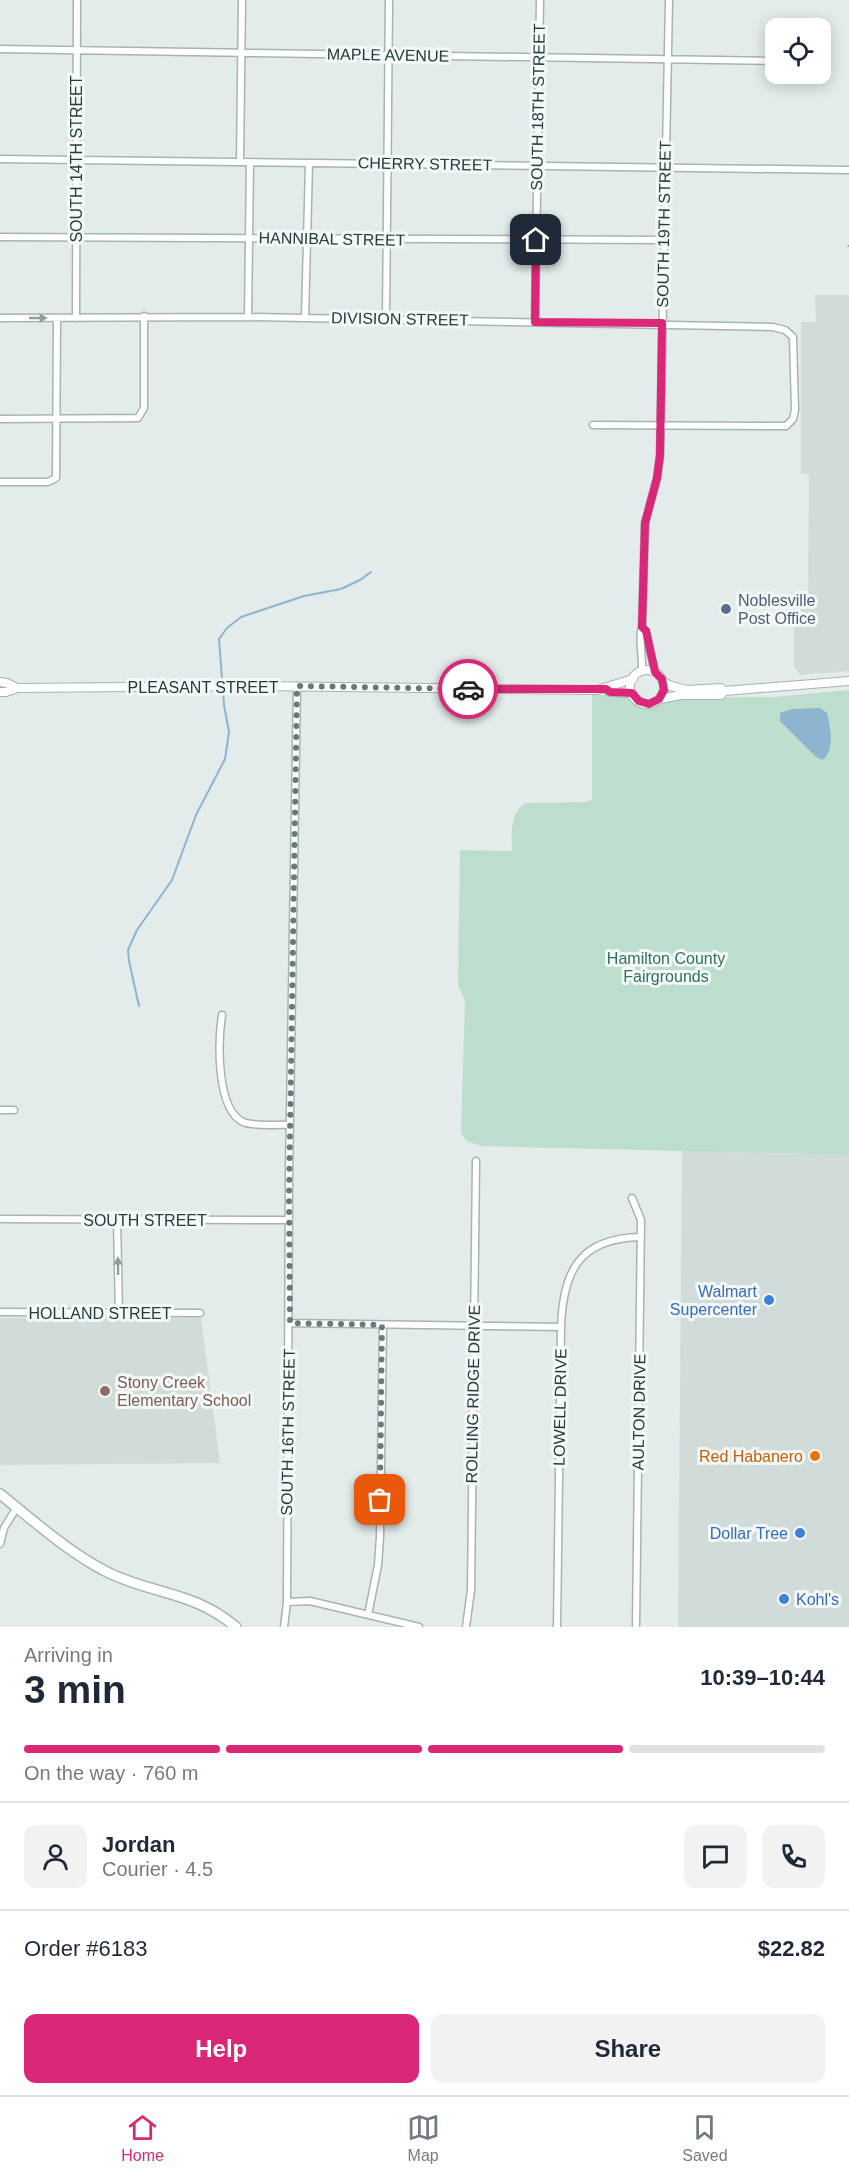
<!DOCTYPE html>
<meta charset="utf-8">
<style>
:root{--surface:#fff;--page:#f2f2f3;--text:#1f2937;--muted:#747a83;--line:#e0e1e3;--accent:#db2777}
body{margin:0;font-family:Arial,sans-serif;background:var(--page);color:var(--text);height:100vh;display:flex;flex-direction:column;font-size:22px;white-space:nowrap}
*{box-sizing:border-box;margin:0}
p{font-size:20px;color:var(--muted)}
.icon{flex:none;width:33px;height:33px;fill:none;stroke:currentColor;stroke-width:2;stroke-linecap:round;stroke-linejoin:round}
.map{position:relative;height:1627px;overflow:hidden}
.panel{display:flex;flex-direction:column;background:var(--surface);flex:1}
.panel>*{flex:none}
.fabs{position:absolute;left:765px;top:18px;display:grid;gap:12px}
.fabs a{display:grid;place-items:center;width:66px;height:66px;border-radius:12px;background:var(--surface);box-shadow:0 3px 15px #0003;font-size:30px}
.pin{position:absolute;display:grid;place-items:center;width:51px;height:51px;color:#fff;margin:-26px;border-radius:12px;box-shadow:0 3px 9px #0006}
.courier{position:absolute;display:grid;place-items:center;width:60px;height:60px;margin:-30px;border:4px solid #db2777;border-radius:50%;background:#fff;color:#222;box-shadow:0 2px 8px #0007}
.head em{font-style:normal;font-weight:800}
.head div{display:flex;flex-direction:column-reverse}
.head{display:flex;align-items:center;justify-content:space-between;height:102px;padding:0 24px}
h1{font-size:39px;font-weight:800;line-height:45px}
.bar{display:grid;grid-template-columns:repeat(4,1fr);gap:9px 6px;align-content:center;height:72px;padding:0 24px}
.bar i{height:8px;border-radius:4px;background:var(--line)}
.bar .current{background:var(--accent)}
.bar p{grid-column:span 4}
.line{display:flex;align-items:center;gap:15px;padding:0 24px;border-top:2px solid var(--line)}
.line div{flex:1}
.round{display:grid;place-items:center;flex:none;width:63px;height:63px;border-radius:12px;background:var(--page)}
.action{display:flex;gap:12px;margin-top:auto;padding:12px 24px}
.action a{flex:1;height:69px;border-radius:12px;background:var(--accent);color:#fff;font-size:24px;font-weight:800;line-height:69px;text-align:center}
.action a+a{background:var(--page);color:var(--text)}
.tabs{display:flex;justify-content:space-around;align-items:center;height:84px;border-top:2px solid var(--line);background:var(--surface);font-size:16px;color:var(--muted)}
.tabs a{display:grid;justify-items:center;gap:3px}
.tabs .current{color:var(--accent)}
.map>svg:first-child{display:block}
</style>
<div class="map">
<svg width="849" height="1627" viewBox="0 0 849 1627">
<rect width="100%" height="100%" fill="#e3ecea"/>
<!-- built -->
<path fill="#d1dcda" d="M815,295H849V671L800,675L794,667V607H808L809,474L801,473V322H816Z
M682,1151L849,1155V1627H678Z
M0,1318H201L220,1463L0,1465Z"/>
<!-- green -->
<path fill="#bdddcd" d="M849,690V1155L481,1146L467,1141L461,1133L465,1001L458,985L460,850L512,851C512,833 509,815 525,803L586,802L592,800V695H625L644,706L653,705L677,698L774,697Z"/>
<!-- water -->
<path fill="#8db5cf" d="M820,708L827,713C830,727 836,751 822,760L815,756L780,721V713L792,709Z"/>
<g fill="none" stroke-linecap="round" stroke-linejoin="round">
<!-- stream -->
<path stroke="#8db5cf" stroke-width="2" d="M848,246H849
M139,1006L129,961L128,950L137,930L172,880L196,815L225,759L229,732L224,705L219,639L227,628L241,617L304,596L341,589L360,580L371,572"/>
<!-- minor casing -->
<g stroke="#a6b4b2" stroke-width="9">
<path id="minor" d="M0,49L776,61
M0,159L849,170
M240,162L242,0
M0,237L664,240
M248,317L250,162
M0,318L248,317L773,327L785,330L793,337L795,410L793,419L786,426L593,425
M76,318L77,0
M305,318L309,163
M386,319L389,0
M535,322L540,0
M0,419L138,418L144,408V316
M0,482H48L56,478L57,318
M642,627L646,631L655,672
M642,671C643,658 638,638 642,627L645,523L657,478L660,455L669,0
M222,1015C218,1041 216,1109 243,1122C256,1127 276,1124 290,1125
M0,1110H14
M632,1198L641,1220L636,1627
M0,1219L289,1220
M117,1220L119,1313
M0,1312L200,1313
M289,1323L561,1327
M0,1544L4,1528L17,1507
M287,1602L310,1601L419,1627
M368,1615L378,1565L380,1537L383,1325
M284,1627L287,1602L289,1175L297,686
M466,1627L471,1590L476,1161
M557,1627L561,1327C563,1270 580,1238 641,1237"/>
</g>
<!-- tertiary casing -->
<g stroke="#a6b4b2" stroke-width="10">
<path id="tertiary" d="M630 687a17 17 0 1 1 34 0a17 17 0 1 1-34 0Z
M0,682L7,683L17,688
M663,682L671,686L687,690L721,688L724,691
M606,689L610,692L632,693
M0,692H6L17,688L245,686L597,690L633,679
M659,699L681,695H721L724,691L849,681"/>
</g>
<!-- secondary casing -->
<g stroke="#a2b8b5" stroke-width="12">
<path id="secondary" d="M0,1494C34,1521 69,1553 109,1573C155,1595 193,1591 236,1627"/>
</g>
<!-- minor -->
<use href="#minor" stroke="#fff" stroke-width="6"/>
<!-- tertiary -->
<use href="#tertiary" stroke="#fff" stroke-width="8"/>
<!-- secondary -->
<use href="#secondary" stroke="#fff" stroke-width="9"/>
</g>
<!-- one-way arrows -->
<defs><path id="oneway-solid" d="M-6-.8H1V-3.2L6.5 0L1 3.2V.8H-6Z" transform="scale(1.5)"/></defs>
<g fill="#919e9e">
<use href="#oneway-solid" transform="translate(38 318)"/>
<use href="#oneway-solid" transform="translate(118 1266) rotate(-91)"/>
</g>
<g fill="none" stroke-linecap="round" stroke-linejoin="round">
<!-- done -->
<path stroke="#667a79" stroke-width="6" stroke-dasharray="0 10.8" d="M380,1500L382,1325L290,1323L289,1197L297,686L468,689"/>
<!-- route -->
<path stroke="#db2777" stroke-width="8" d="M468,689H606L610,692L632,693L639,701L649,704L659,699L664,690L662,679L655,672L646,631L642,627L645,523L657,478L660,455L662,323L535,322L536,240"/>
</g>
<!-- markers -->
<circle fill="#5c6f8a" stroke="#f4f9f8" stroke-width="2" cx="726" cy="609" r="6"/>
<g fill="#3f7fe0" stroke="#f4f9f8" stroke-width="2">
<circle cx="769" cy="1300" r="6"/>
<circle cx="800" cy="1533" r="6"/>
<circle cx="784" cy="1599" r="6"/>
</g>
<circle fill="#8d6e63" stroke="#f4f9f8" stroke-width="2" cx="105" cy="1391" r="6"/>
<circle fill="#e8710a" stroke="#f4f9f8" stroke-width="2" cx="815" cy="1456" r="6"/>
<g text-anchor="middle" dominant-baseline="central" stroke-width="6" stroke-linejoin="round" paint-order="stroke">
<!-- street labels -->
<g font-size="16" fill="#233d3c" stroke="#f4f9f8">
<text transform="translate(388 55) rotate(1)">MAPLE AVENUE</text>
<text transform="translate(538 107) rotate(-89)">SOUTH 18TH STREET</text>
<text transform="translate(76 159) rotate(-90)">SOUTH 14TH STREET</text>
<text transform="translate(425 164) rotate(1)">CHERRY STREET</text>
<text transform="translate(664 224) rotate(-89)">SOUTH 19TH STREET</text>
<text transform="translate(332 239) rotate(1)">HANNIBAL STREET</text>
<text transform="translate(400 319) rotate(1)">DIVISION STREET</text>
<text x="203" y="687">PLEASANT STREET</text>
<text x="145" y="1220">SOUTH STREET</text>
<text x="100" y="1313">HOLLAND STREET</text>
<text transform="translate(473 1394) rotate(-89)">ROLLING RIDGE DRIVE</text>
<text transform="translate(560 1407) rotate(-89)">LOWELL DRIVE</text>
<text transform="translate(639 1412) rotate(-89)">AULTON DRIVE</text>
<text transform="translate(288 1432) rotate(-89)">SOUTH 16TH STREET</text>
</g>
<!-- service labels -->
<g font-size="16" fill="#4e5e75" stroke="#f4f9f8" text-anchor="start">
<text x="738" y="600">Noblesville<tspan x="738" dy="18">Post Office</tspan></text>
</g>
<!-- park labels -->
<g font-size="16" fill="#2f7359" stroke="#f4f9f8">
<text x="666" y="958">Hamilton County<tspan x="666" dy="18">Fairgrounds</tspan></text>
</g>
<!-- shop labels -->
<g font-size="16" fill="#366cbe" stroke="#f4f9f8" text-anchor="end">
<text x="757" y="1291">Walmart<tspan x="757" dy="18">Supercenter</tspan></text>
<text x="788" y="1533">Dollar Tree</text>
<text x="796" y="1599" text-anchor="start">Kohl's</text>
</g>
<!-- education labels -->
<g font-size="16" fill="#785e54" stroke="#f4f9f8" text-anchor="start">
<text x="117" y="1382">Stony Creek<tspan x="117" dy="18">Elementary School</tspan></text>
</g>
<!-- food labels -->
<g font-size="16" fill="#c56008" stroke="#f4f9f8" text-anchor="end">
<text x="803" y="1456">Red Habanero</text>
</g>
</g>
</svg>
<div class="fabs">
<a><svg class="icon" aria-label="locate" viewBox="0 0 24 24"><circle cx="12" cy="12" r="6"/><path d="M12 2v4M12 18v4M2 12h4M18 12h4"/></svg></a>
</div>
<div class="pin" style="left:380px;top:1500px;background:#ea580c"><svg class="icon" aria-label="bag" viewBox="0 0 24 24"><path d="M5 8h14l-1 12H6zM9 8a3 3 0 0 1 6 0"/></svg></div>
<div class="pin" style="left:536px;top:240px;background:#1f2937"><svg class="icon" aria-label="home" viewBox="0 0 24 24"><path d="M3 11l9-7 9 7M6 9v11h12V9"/></svg></div>
<div class="courier" style="left:468px;top:689px"><svg class="icon" aria-label="car" viewBox="0 0 24 24"><path d="M5 17H2v-5l4-1 3-4h7l3 4 3 1v5h-3M9 17h6M6 11h13"/><circle cx="7" cy="17" r="2"/><circle cx="17" cy="17" r="2"/></svg></div>
</div>
<section class="panel">
<div class="head"><div><h1>3 min</h1><p>Arriving in</p></div><em>10:39–10:44</em></div>
<div class="bar"><i class="current"></i><i class="current"></i><i class="current"></i><i></i><p>On the way · 760 m</p></div>
<div class="line" style="height:108px"><a class="round"><svg class="icon" aria-label="person" viewBox="0 0 24 24"><circle cx="12" cy="8" r="4"/><path d="M4 21q1-7 8-7t8 7"/></svg></a><div><b>Jordan</b><p>Courier · 4.5</p></div><a class="round"><svg class="icon" aria-label="chat" viewBox="0 0 24 24"><path d="M4 5h16v11H9l-5 4z"/></svg></a><a class="round"><svg class="icon" aria-label="phone" viewBox="0 0 24 24"><path d="M5 4h4l2 5-3 2q2 4 5 5l2-3 5 2v4C11 20 4 13 5 4z"/></svg></a></div>
<div class="line" style="height:78px"><div>Order #6183</div><b>$22.82</b></div>
<div class="action"><a>Help</a><a>Share</a></div>
</section>
<nav class="tabs">
<a class="current"><svg class="icon" aria-label="home" viewBox="0 0 24 24"><path d="M3 11l9-7 9 7M6 9v11h12V9"/></svg>Home</a>
<a><svg class="icon" aria-label="map" viewBox="0 0 24 24"><path d="M3 6l6-2 6 2 6-2v14l-6 2-6-2-6 2zM9 4v14M15 6v14"/></svg>Map</a>
<a><svg class="icon" aria-label="saved" viewBox="0 0 24 24"><path d="M7 4h10v16l-5-4-5 4z"/></svg>Saved</a>
</nav>
